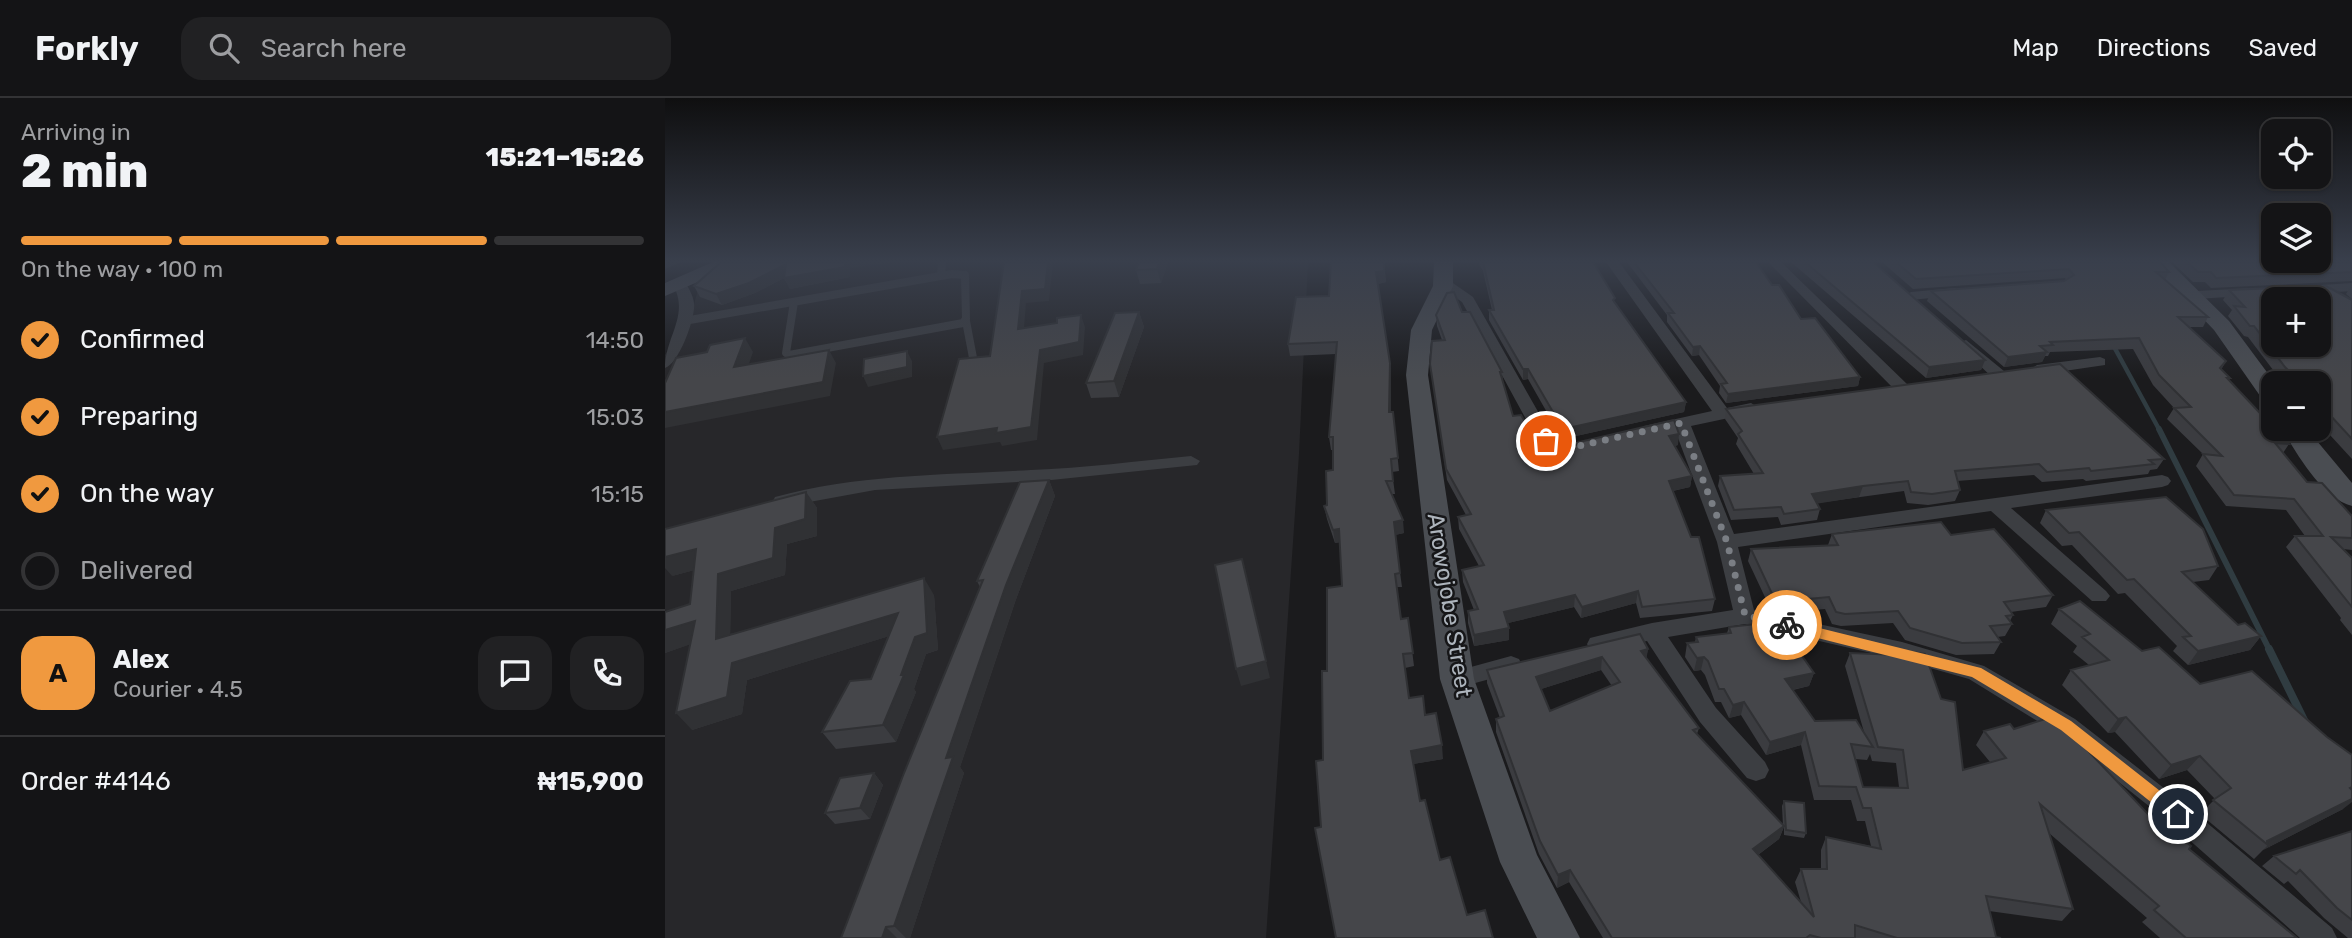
<!DOCTYPE html>
<meta charset="utf-8">
<style>
:root{--surface:#141416;--page:#212123;--text:#f1f3f6;--muted:#9d9ea1;--line:#333335;--accent:#f0993f}
body{margin:0;font-family:Rubik,sans-serif;background:var(--page);color:var(--text);height:100vh;display:flex;flex-direction:column;font-size:26px;white-space:nowrap}
*{box-sizing:border-box;margin:0}
p{font-size:23px;color:var(--muted)}
.icon{flex:none;width:38px;height:38px;fill:none;stroke:currentColor;stroke-width:2;stroke-linecap:round;stroke-linejoin:round}
.map{position:relative;flex:1;overflow:hidden}
.side{display:flex;flex-direction:column;background:var(--surface);width:665px}
.side>*{flex:none}
.fabs{position:absolute;left:1596px;top:21px;display:grid;gap:14px}
.fabs a{display:grid;place-items:center;width:70px;height:70px;border-radius:14px;background:var(--surface);box-shadow:0 2px 5px #0004,0 0 0 2px var(--line);font-size:35px}
.pin{position:absolute;display:grid;place-items:center;width:60px;height:60px;color:#fff;margin:-30px;border:4px solid #fff;border-radius:50%;box-shadow:0 2px 7px #0007}
.courier{position:absolute;display:grid;place-items:center;width:70px;height:70px;margin:-35px;border:5px solid #f0993f;border-radius:50%;background:#fff;color:#222;box-shadow:0 2px 9px #0007}
.headline em{font-style:normal;font-weight:800}
.headline div{display:flex;flex-direction:column-reverse}
.headline{display:flex;align-items:center;justify-content:space-between;height:119px;padding:0 21px}
h1{font-size:46px;font-weight:800;line-height:52px}
.bar{display:grid;grid-template-columns:repeat(4,1fr);gap:10px 7px;align-content:center;height:84px;padding:0 21px}
.bar i{height:9px;border-radius:5px;background:var(--line)}
.bar .selected{background:var(--accent)}
.bar p{grid-column:span 4}
.line{display:flex;align-items:center;gap:18px;padding:0 21px;border-top:2px solid var(--line)}
.line div{flex:1}
.round{display:grid;place-items:center;flex:none;width:74px;height:74px;border-radius:21px;background:var(--page)}
ol{padding:0 21px;list-style:none}
li{display:flex;align-items:center;gap:21px;height:77px}
li p{margin-inline-start:auto}
li .icon{padding:7px;border-radius:50%;background:var(--accent);color:#111;stroke-width:4}
li:last-child{color:var(--muted)}
li i{width:38px;height:38px;border:4px solid var(--line);border-radius:50%}
header{display:flex;align-items:center;gap:42px;box-sizing:border-box;height:98px;padding:0 35px;background:var(--surface);border-bottom:2px solid var(--line)}
header strong{font-size:33px}
nav{display:flex;gap:38px;margin-inline-start:auto;font-size:24px}
.search{width:490px;height:63px;background:var(--page);display:flex;align-items:center;gap:18px;box-sizing:border-box;padding:0 24px;border-radius:21px;color:var(--muted);font-size:26px}
main{display:flex;flex:1;min-height:0}
.map>svg:first-child{display:block}
</style>
<header>
<strong>Forkly</strong>
<div class="search"><svg class="icon" aria-label="search" viewBox="0 0 24 24"><circle cx="10" cy="10" r="6"/><path d="M15 15l6 6"/></svg>Search here</div>
<nav><a>Map</a><a>Directions</a><a>Saved</a></nav>
</header>
<main>
<section class="side">
<div class="headline"><div><h1>2 min</h1><p>Arriving in</p></div><em>15:21–15:26</em></div>
<div class="bar"><i class="selected"></i><i class="selected"></i><i class="selected"></i><i></i><p>On the way · 100 m</p></div>
<ol>
<li><svg class="icon" aria-label="check" viewBox="0 0 24 24"><path d="M5 12l5 5 9-10"/></svg>Confirmed<p>14:50</p></li>
<li><svg class="icon" aria-label="check" viewBox="0 0 24 24"><path d="M5 12l5 5 9-10"/></svg>Preparing<p>15:03</p></li>
<li><svg class="icon" aria-label="check" viewBox="0 0 24 24"><path d="M5 12l5 5 9-10"/></svg>On the way<p>15:15</p></li>
<li><i></i>Delivered</li>
</ol>
<div class="line" style="height:126px"><b class="round" style="background:var(--accent);color:#111">A</b><div><b>Alex</b><p>Courier · 4.5</p></div><a class="round"><svg class="icon" aria-label="chat" viewBox="0 0 24 24"><path d="M4 5h16v11H9l-5 4z"/></svg></a><a class="round"><svg class="icon" aria-label="phone" viewBox="0 0 24 24"><path d="M5 4h4l2 5-3 2q2 4 5 5l2-3 5 2v4C11 20 4 13 5 4z"/></svg></a></div>
<div class="line" style="height:91px"><div>Order #4146</div><b>₦15,900</b></div>
</section>
<div class="map">
<svg width="1687" height="840" viewBox="0 0 1687 840">
<rect width="100%" height="100%" fill="#1b1b1d"/>
<!-- built -->
<path fill="#27272a" d="M73,164H643L634,356L601,840H0V257L27,214L35,184Z"/>
<g fill="none" stroke-linecap="round" stroke-linejoin="round">
<!-- stream-far2 -->
<path stroke="#303c41" stroke-width="4.5" d="M1447,245L1495,333"/>
<!-- stream-far1 -->
<path stroke="#303c41" stroke-width="6" d="M1494,331L1605,553"/>
<!-- stream -->
<path stroke="#303c41" stroke-width="8" d="M1604,551L1639,622"/>
<!-- lane -->
<path stroke="#3c3e42" stroke-width="8" d="M276,178L277,164
M19,223L287,176L300,177L301,221L298,225L124,257L121,255L129,204
M301,223L309,265"/>
<!-- street -->
<path fill="#3c3e42" fill-rule="evenodd" d="M941,164H954L1062,310L1086,305L1094,310L1092,314L1026,328L1069,436L1497,377L1503,379L1506,383L1503,387L1497,389L1346,410L1441,493L1445,498L1441,503H1427L1326,413L1073,449L1089,512L1237,544L1319,568L1410,621L1522,708L1667,830L1672,840H1635L1504,724L1392,635L1304,581L1237,562L1080,526L1003,539L1051,610L1100,664L1104,672L1100,680L1091,683L1082,680L1035,624L982,543L933,554L925,552L922,546L925,540L933,538L987,525L1068,512L1052,444L1010,332L985,337L976,332L979,328L1047,313Z
M1103,164H1116L1242,286V292H1230Z
M15,183L20,184C24,191 28,197 29,205C31,219 14,266 0,270C0,239 25,217 8,187Z
M775,183H785L808,199L888,340L893,344H921L924,348L921,352L889,355L875,347L797,204L775,189Z
M1687,185V193L1641,196L1634,192L1641,188Z
M1290,190L1297,194L1295,197L1246,202L1239,198L1246,194Z
M1587,190L1594,194L1592,197L1532,201L1525,197L1532,193Z
M1301,242L1339,273V279H1327L1296,250V244Z
M1435,259L1440,261V267L1372,277L1364,272L1372,267Z
M526,358L535,363L532,367L386,382L210,392L117,409L108,403L110,399C194,376 280,377 366,372C419,370 473,363 526,358Z
M846,558L854,561L857,567L854,573L792,590L784,587L780,581L784,575Z"/>
<!-- secondary -->
<path fill="#4a4d52" fill-rule="evenodd" d="M48,164H73L70,168L0,198V185Z
M769,164H788V188L767,232L763,277L809,581L872,757L915,840H872L835,764L775,581L741,277L746,232L768,188Z
M1484,164H1504L1564,223L1610,285L1608,307L1600,305L1549,232Z
M1617,331H1642L1687,385V408C1657,400 1632,356 1617,331Z"/>
</g>
<!-- wall -->
<path fill="#3b3c40" fill-rule="evenodd" d="M503,164L496,185L475,186L471,172Z
M719,164L721,184L713,186L725,265L726,277V314H728L734,373L727,374L730,396H727L739,435L730,437L737,489H732L736,521L743,520L749,568L740,570L744,600L760,617L778,661L748,666L755,703L775,762L802,817L828,840L656,729L662,573L677,488L675,444L670,445L662,421L659,408L662,407L668,372V352H666L664,339L671,256L625,258L623,246L664,198Z
M813,164H928L950,205L1021,304L1019,314L902,340L888,325L863,281L858,282L824,222V212H827L818,173Z
M962,164H1091L1107,187L1136,221L1195,279L1193,288L1061,305L1054,295L1055,288L1034,257L1027,258L1002,224V217Z
M1126,164H1208L1320,262L1316,272L1261,280Z
M1217,164H1495L1504,174L1500,182L1543,219L1538,229H1524L1561,263L1556,272L1565,280L1564,282L1624,346L1618,355L1642,384L1687,418V452L1678,451L1687,460V537L1675,522L1676,520L1621,449L1630,438H1640L1621,412L1561,408L1531,368L1538,356L1502,321L1509,310L1488,287L1468,251L1385,254L1383,258H1380L1377,264L1339,269L1262,203L1266,193L1399,183L1401,182L1400,180L1248,191Z
M1507,164H1687V183L1546,190L1540,184H1528Z
M185,170V179L125,191L119,180L90,195L57,207L35,199L29,188Z
M1687,186V201L1681,196Z
M1564,192L1687,202V361L1654,325V285H1618L1583,239L1579,238L1563,218L1567,212L1558,202Z
M474,214L479,229L454,299L426,300L421,285Z
M797,214L837,274L838,284L848,318L877,352L914,347V344L1013,347L1010,348L1027,378L1025,389L1008,393L1050,501L1047,513L975,520L971,505L916,520L909,509L843,525L844,530V542L809,548L803,525V513L809,512L798,484L797,472L814,468L794,431L793,419L801,417L782,382L765,266L777,242L772,228L771,217Z
M1061,311L1499,361L1492,371L1485,372L1483,376L1421,383L1418,381L1377,384L1369,377L1292,383L1295,392L1290,403L1263,407L1242,405L1239,393L1152,405L1155,411L1152,422L1116,427L1113,419L1066,422L1053,388L1055,378L1089,376L1071,346L1073,340L1060,321Z
M384,382L390,398L350,504L295,669L299,675L245,840H176L315,489L312,483Z
M141,394L152,410V438L122,446L120,477L66,493L65,536L269,497L273,552L261,556L249,591L251,594L231,644L171,651L157,634L206,581L224,538L82,582L77,616L27,632L25,546L0,555V514L25,506L29,472L7,478Z
M1381,412L1553,468L1544,482L1528,484L1573,527L1596,538L1585,552L1523,567L1508,553L1512,548L1460,495L1453,496L1407,447L1397,448L1375,425Z
M1167,436L1286,437L1388,497L1381,509L1346,514L1348,517L1345,523L1347,526L1340,538L1332,539L1336,544L1329,556L1291,557L1240,542L1228,525L1176,528L1167,526L1160,511L1128,514L1126,511L1106,512L1083,463L1086,451L1163,447Z
M1394,511L1477,553L1535,586L1678,711L1598,752L1589,761L1535,716L1550,701L1522,672L1494,681L1450,634L1443,635L1397,587L1406,572L1424,567L1408,554L1412,548L1386,526Z
M1064,529L1113,552L1149,575L1144,588L1128,592L1150,623L1199,634L1180,568L1185,555L1230,557L1232,552L1298,672L1325,664L1311,647L1319,633L1349,631L1524,751L1632,840H1495L1477,824L1482,820L1384,735L1408,811L1397,823L1324,813L1331,839L1336,840H938L904,784L892,790L874,756L831,634V621L835,620L822,585V572L983,551L981,560L1034,630L1032,636L1118,728L1117,708L1119,703L1141,735L1139,740L1119,737V729L1114,741L1093,757L1136,804L1130,784L1136,771H1156V752L1161,739L1206,748L1200,723H1192L1186,702H1149L1136,647L1101,657L1076,617L1064,620L1056,604H1050L1040,577L1036,572L1029,573L1020,559L1022,545L1030,544L1031,539L1062,535ZM936,572L947,588L885,613L876,591ZM1205,656L1207,663L1231,665L1234,689H1198L1190,661L1202,662Z
M209,675L218,687L205,721L170,726L160,715Z
M1687,733V840H1683L1659,820L1623,783L1619,786L1597,768L1609,758Z"/>
<!-- shaded-wall -->
<path fill="#303134" d="M0,164H16L0,171Z
M180,164H231L185,170V179L125,191L119,180Z
M383,164H388L384,203L361,205L358,243L353,231L357,193Z
M494,164H503L496,185L492,171Z
M121,166L127,176L90,195L57,207L51,196Z
M719,173L721,184L712,186L711,174Z
M474,214L479,229L454,299L449,283Z
M416,217L420,229L418,257L379,265L372,342L337,348L335,344L278,352L272,339L332,330L375,252Z
M80,240L88,254L78,283L69,269Z
M1035,248L1034,257L1027,258L1028,249Z
M164,252L171,265L165,298L0,330V314Z
M242,253L247,263V279L203,289L198,278Z
M1382,254L1377,264L1339,269L1343,259Z
M1320,262L1316,272L1261,280L1264,269Z
M725,265L726,277V327L724,314Z
M858,271H863V281L858,282Z
M1195,279L1193,288L1061,305L1063,296Z
M1021,304L1019,314L902,340L903,330Z
M1014,336L1013,347L1003,349L1004,338Z
M1027,378L1025,389L1002,394L1004,383Z
M384,382L390,398L350,504L295,669L299,675L245,840H241L229,828L281,660L341,487Z
M1198,388L1194,399L1144,407L1147,396Z
M141,394L152,410V438L122,446L120,477L66,493L65,558L51,541L53,476L110,430Z
M738,422L739,435L730,437L729,424Z
M674,431L676,444L670,445L668,432Z
M31,451L45,468L7,478L0,470V459Z
M581,478L605,580L576,588L571,571Z
M259,480L269,497L273,552L261,556L249,591L251,594L231,644L218,627L250,539Z
M973,493L971,505L916,520L917,509Z
M910,497L909,509L839,526V514Z
M233,515L244,532L82,582L77,616L27,632L11,615L67,565Z
M30,523L44,540L0,555V532Z
M844,530V542L809,548V537Z
M1596,538L1585,552L1523,567L1533,553Z
M983,551L981,564L976,553Z
M937,559L936,572L870,593L871,579Z
M1039,559L1036,572L1029,573L1032,560Z
M1149,575L1144,588L1116,594L1120,581Z
M1079,604L1076,617L1064,620L1068,607Z
M1461,619L1450,634L1443,635L1453,621Z
M1140,634L1136,647L1101,657L1105,644Z
M777,647L778,661L748,666L746,653Z
M1535,658L1522,672L1494,681L1506,667Z
M209,675L218,687L205,721L195,710Z
M1687,701V704L1678,711L1598,752L1603,747L1602,743Z
M1119,728L1114,741L1083,764L1088,751Z
M905,772L904,784L892,790L893,777Z
M221,829L232,840H217Z"/>
<!-- building -->
<path fill="#45464a" stroke="#303134" stroke-width="2" fill-rule="evenodd" d="M56,164H180V169L119,180L121,166L84,185L51,196L29,188Z
M339,164H383L380,191L357,193L353,231L392,225V220L416,217L414,244L375,252L366,329L331,335L332,330L272,339L294,261L325,258Z
M474,164H494L492,171L471,172Z
M666,164H719V173L711,174L725,265L724,314H728L733,360L726,361L728,383H721L738,422L729,424L735,475L730,476L736,521L743,520L748,555L738,556L744,600L758,598L760,617L771,615L777,647L746,653L755,703L760,702L775,762L785,759L802,817L820,812L828,840H671L650,730L656,729L651,663L658,662L657,573H662V490L677,488L674,431L668,432L659,408L662,407L661,373L668,372V339H664L672,244L623,246L631,199L664,198Z
M818,164H928L950,200L948,202L1021,304L903,330L888,314L863,271H858L824,212H829Z
M969,164H1091L1107,187H1114L1136,221L1150,220L1195,279L1063,296L1056,286L1062,285L1035,248L1028,249L1003,215H1009Z
M1140,164H1208L1320,262L1264,269Z
M1231,164H1495L1504,174H1491L1543,219H1513L1561,263L1555,270L1565,280H1562L1608,329V331H1610L1624,346L1610,345L1642,384L1657,385L1687,418V440L1666,439L1687,460V509L1630,438H1658L1629,401L1569,397L1538,356L1557,358L1509,310L1526,309L1494,277L1474,240L1385,244L1388,247L1375,248L1382,254L1343,259L1266,193L1399,183L1409,177L1404,171L1251,181Z
M1522,164H1687V174L1551,180L1546,174H1533Z
M1661,188L1687,202V341L1654,305V285H1635L1620,269L1589,228H1585L1569,208L1580,209L1564,192ZM1608,201H1654V247H1608Z
M789,194L797,214H805L837,274H835L848,318L856,317L877,352L916,346L914,344L1009,322L1014,336L1004,338L1027,378L1004,383L1026,439H1034L1050,501L977,509L973,493L917,509L910,497L839,514L844,530L809,537L803,513L813,511L797,472L819,467L793,419L806,416L781,371L765,266L767,243L780,242L771,217L782,195Z
M474,214L449,283L421,285L450,215Z
M80,240L69,269L164,252L158,284L0,314V285L11,260L42,254L45,247Z
M242,253V269L198,278L199,261Z
M1395,266L1499,361L1484,362L1489,366L1426,373L1424,370L1382,374L1374,366L1290,373L1295,392L1267,396L1246,394L1243,383L1198,388L1147,396L1155,411L1119,416L1116,409L1069,412L1055,378L1098,375L1073,336L1077,333L1061,311Z
M384,382L341,487L281,660L288,659L229,828L221,829L217,840H176L239,675L318,482L312,483L355,384Z
M141,394L140,421L110,430L108,460L53,476L51,541L259,480L262,535L250,539L236,577H239L218,627L157,634L185,583L206,581L233,515L67,565L62,599L11,615L30,523L0,532V514L25,506L31,451L0,459V431Z
M1501,399L1538,431L1553,468L1517,474L1573,527L1580,525L1596,538L1533,553L1518,539L1526,538L1469,481L1462,482L1414,434L1404,435L1381,412Z
M1276,424L1286,437L1329,431L1388,497L1339,504L1348,517L1341,518L1347,526L1325,528L1336,544L1297,545L1245,530L1233,513L1180,516L1171,514L1164,499L1132,502L1130,499L1109,500L1086,451L1173,447L1167,436Z
M577,461L601,563L571,571L550,467Z
M1415,503L1477,553L1494,549L1535,586L1587,573L1662,639L1687,657V689L1685,690L1687,692V701L1602,743L1603,747L1548,702L1566,690L1535,658L1506,667L1461,619L1453,621L1406,572L1444,562L1417,539L1425,536L1394,511Z
M1100,525L1113,552L1130,548L1149,575L1120,581L1150,623L1191,622L1208,649L1186,646L1198,689L1243,690L1238,652L1213,649L1185,555L1233,557L1232,552L1260,556L1276,601L1290,604L1298,672L1341,660L1319,633L1345,626L1349,631L1390,618L1498,732L1502,729L1526,748L1524,751L1632,840H1521L1489,812L1494,808L1375,706L1408,811L1321,798L1331,839L1336,840H1232L1190,827V840H1156L1145,837L1141,840H947L905,772L893,777L875,743L831,621L839,618L822,572L975,536L983,551L976,553L1034,630L1028,632L1119,728L1088,751L1149,819L1136,771H1162L1161,739L1216,751L1206,710H1198L1191,689L1154,688L1140,634L1105,644L1079,604L1068,607L1059,591H1054L1043,563L1039,559L1032,560L1022,545L1033,544L1031,539L1066,535L1064,529ZM937,559L955,584L885,613L871,579Z
M209,675L195,710L160,715L175,680Z
M1119,703L1139,705L1141,735L1121,732Z
M1687,733V822L1672,810L1635,772L1631,776L1609,758Z"/>
<!-- sky -->
<linearGradient id="sky" x2="0" y2="1"><stop stop-color="#0f0f10"/><stop offset="0.58" stop-color="#393f4c"/><stop offset="1" stop-color="#393f4c" stop-opacity="0"/></linearGradient>
<rect width="1687" height="281" fill="url(#sky)"/>
<!-- route -->
<path fill="#f0993f" d="M1122,522L1316,570L1406,623L1518,711V721H1507L1396,632L1307,579L1117,531L1115,527Z"/>
<g fill="none" stroke-linecap="round" stroke-linejoin="round">
<!-- done -->
<path stroke="#7a7e84" stroke-width="7" stroke-dasharray="0 12.6" d="M881,343L889,350L900,351L1016,325L1062,444L1080,517L1122,527"/>
</g>
<g text-anchor="middle" dominant-baseline="central" stroke-width="5" stroke-linejoin="round" paint-order="stroke">
<!-- street labels -->
<g font-size="23" fill="#adb4bc" stroke="#161618">
<text transform="translate(785 507) rotate(81)">Arowojobe Street</text>
</g>
</g>
</svg>
<div class="fabs">
<a><svg class="icon" aria-label="locate" viewBox="0 0 24 24"><circle cx="12" cy="12" r="6"/><path d="M12 2v4M12 18v4M2 12h4M18 12h4"/></svg></a>
<a><svg class="icon" aria-label="layers" viewBox="0 0 24 24"><path d="M12 4l9 5-9 5-9-5zM3 14l9 5 9-5"/></svg></a>
<a>+</a>
<a>−</a>
</div>
<div class="pin" style="left:881px;top:343px;background:#ea580c"><svg class="icon" aria-label="bag" viewBox="0 0 24 24"><path d="M5 8h14l-1 12H6zM9 8a3 3 0 0 1 6 0"/></svg></div>
<div class="pin" style="left:1513px;top:716px;background:#1f2937"><svg class="icon" aria-label="home" viewBox="0 0 24 24"><path d="M3 11l9-7 9 7M6 9v11h12V9"/></svg></div>
<div class="courier" style="left:1122px;top:527px"><svg class="icon" aria-label="bike" viewBox="0 0 24 24"><circle cx="6" cy="16" r="4"/><circle cx="18" cy="16" r="4"/><path d="M6 16l4-8h5l3 8M10 8l3 8H6M13 5h3"/></svg></div>
</div>
</main>
